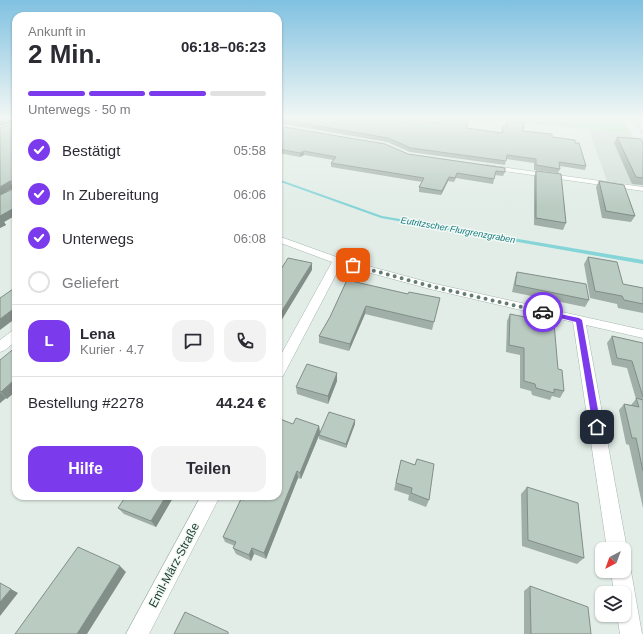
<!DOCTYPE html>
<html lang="de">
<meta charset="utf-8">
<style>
:root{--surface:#fff;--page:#f2f2f3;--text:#2b2b33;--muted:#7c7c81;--line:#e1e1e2;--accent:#7c3aed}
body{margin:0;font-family:Arial,sans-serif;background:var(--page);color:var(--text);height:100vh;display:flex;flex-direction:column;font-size:15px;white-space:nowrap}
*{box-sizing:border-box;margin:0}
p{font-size:13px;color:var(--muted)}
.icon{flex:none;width:22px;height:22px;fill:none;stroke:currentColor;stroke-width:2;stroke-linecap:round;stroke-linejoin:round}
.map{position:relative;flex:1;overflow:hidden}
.drawer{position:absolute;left:12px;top:12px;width:270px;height:488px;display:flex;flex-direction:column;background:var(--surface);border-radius:12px;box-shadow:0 1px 3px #0004}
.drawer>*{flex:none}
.needle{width:26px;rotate:221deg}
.tools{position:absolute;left:595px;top:542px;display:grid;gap:8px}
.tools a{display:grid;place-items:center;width:36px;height:36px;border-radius:8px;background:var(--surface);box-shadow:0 1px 3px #0004;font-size:20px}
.pin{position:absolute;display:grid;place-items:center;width:34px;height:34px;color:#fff;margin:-17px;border-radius:8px;box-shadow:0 2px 6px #0006}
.courier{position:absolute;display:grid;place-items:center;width:40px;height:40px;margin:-20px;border:3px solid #7c3aed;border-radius:50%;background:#fff;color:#222;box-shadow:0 1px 5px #0007}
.headline em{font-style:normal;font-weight:800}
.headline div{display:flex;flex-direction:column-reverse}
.headline{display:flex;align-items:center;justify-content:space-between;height:68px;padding:0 16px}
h1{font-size:26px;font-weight:800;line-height:30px}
.bar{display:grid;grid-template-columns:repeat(4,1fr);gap:6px 4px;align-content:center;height:48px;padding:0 16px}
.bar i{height:5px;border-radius:3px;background:var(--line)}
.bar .current{background:var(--accent)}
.bar p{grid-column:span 4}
.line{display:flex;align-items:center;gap:10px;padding:0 16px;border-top:1px solid var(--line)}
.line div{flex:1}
.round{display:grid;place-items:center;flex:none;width:42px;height:42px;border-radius:12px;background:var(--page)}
ol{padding:0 16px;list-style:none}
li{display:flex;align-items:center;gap:12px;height:44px}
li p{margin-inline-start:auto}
li .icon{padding:4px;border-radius:50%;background:var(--accent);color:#fff;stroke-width:4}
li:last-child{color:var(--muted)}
li i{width:22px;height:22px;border:2px solid var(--line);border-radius:50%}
.action{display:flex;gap:8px;margin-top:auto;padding:8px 16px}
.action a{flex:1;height:46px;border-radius:12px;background:var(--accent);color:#fff;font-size:16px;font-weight:800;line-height:46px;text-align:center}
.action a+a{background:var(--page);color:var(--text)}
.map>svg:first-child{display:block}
</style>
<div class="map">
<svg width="643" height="634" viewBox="0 0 643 634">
<rect width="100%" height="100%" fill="#e2ede7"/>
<!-- built -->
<path fill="#d0ddd6" d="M589,130L631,134L643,155V186L607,181Z"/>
<!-- green -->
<path fill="#b9e0bf" d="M492,119H622L631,134Z"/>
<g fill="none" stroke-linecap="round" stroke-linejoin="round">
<!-- stream -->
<path fill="#85d4d7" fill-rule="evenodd" d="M278,179L382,216L643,260V264L381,218L278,181Z"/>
<!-- minor casing -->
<g stroke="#a4b6ae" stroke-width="1">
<path id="minor" d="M487,165L643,187V191L490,169H487Z
M278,236L342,259L431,283L643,330V338L586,325L627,549L624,555V549H607L573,322L430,289L341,265L283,376L278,377V360L332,262L278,242Z
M16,330V341L5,350L0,352V340L12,331Z
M201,496H220L149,634H126Z
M624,562L628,564L631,571L642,634H620L617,615H624V593H614L611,571H624Z"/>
</g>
<!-- path -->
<path stroke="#80b49d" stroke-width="1.5" stroke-dasharray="1 1.5" stroke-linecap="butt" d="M634,119L643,133"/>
<!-- minor -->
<use href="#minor" fill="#fff" fill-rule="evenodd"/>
</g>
<!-- wall -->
<path fill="#a0afa7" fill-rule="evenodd" d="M0,119H16V215L4,222L6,225L0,228V128L15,123V122L0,126ZM13,188V189L3,193Z
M278,119L438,123L470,119L466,128L501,133L506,126L507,121L523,131L575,143L586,166L585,170L560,166V169L558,173L534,170V163L506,159L505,165L410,152L387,142L278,123Z
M278,126L408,154L505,172L503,176L495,175L493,184L456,178L454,182L448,181L441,195L419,192V187L422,182L331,167V163L333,160L304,155L300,157L278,153Z
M617,137L643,144V185L632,184L614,143Z
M536,171L566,223L563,230L534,225V177Z
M599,181L635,216L631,222L602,218L596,187Z
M588,257L623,284L643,288V313L618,308L617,304L590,298L584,264Z
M517,272L589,300L585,307L512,292L515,278Z
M347,280L408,294L440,298L432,330L365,314L349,351L319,343V336L330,317Z
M510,314L558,369L564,391L560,398L552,396L550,400L532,395L531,391L520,388V355L506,352L507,321Z
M612,336L643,343V508L629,445L626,444L619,410L624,404L631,405L636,399L627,368L612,365L607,343Z
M0,360L7,399L6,398L0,403Z
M337,381L328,404L297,394L296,387Z
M355,420V424L346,448L319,439V435Z
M293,424L319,426L320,433L301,479L298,478L266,559L254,554L251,561L236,554L233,548L235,546L225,542L223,537L244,500Z
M417,459L429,500L426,507L408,500L409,495L394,490L401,460L415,465Z
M527,487L584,558L577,564L522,546L521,494Z
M174,496L156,527L124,514L118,508Z
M530,586L591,634H524V591Z"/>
<!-- shaded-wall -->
<path fill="#828e88" d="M7,119H14L16,122L0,126V121Z
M304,151V155L300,157V153Z
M449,177L448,181L441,195L442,191Z
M10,181L13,188L0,195V187Z
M16,207V215L4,222L6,225L0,228V216Z
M312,263V270L278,326V317Z
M366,306L365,314L349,351L350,344Z
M16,307V318L0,330V319Z
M337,373V381L328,404V396Z
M16,378V391L7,399L1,392Z
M0,392L6,398L0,403Z
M355,420V424L346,448V444Z
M319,426L320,433L301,479L300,473Z
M297,471L298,478L266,559L264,553Z
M166,496H174L156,527L151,521Z
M252,548L254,554L251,561L249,555Z
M120,566L126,572L87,634H77Z
M11,589L18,593L0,616V602Z"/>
<!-- building -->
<path fill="#bacbc2" stroke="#828e88" d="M0,119H7L0,121Z
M15,119H16V207L0,216V195L13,189L14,182L10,181L0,187V128L15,123Z
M278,119H382L408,122L410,120L438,123L441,119H469L466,128L502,133L503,126H506L507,121L524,122L523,131L552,134V137L575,140V143H579L586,166L559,162L560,169L536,165V159L507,155L506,161L411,148L388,138Z
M278,126L385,144L408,154L505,168V172L496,171L494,179L457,173L455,178L449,177L442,191L419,187L424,178L331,163L336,157L304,151L300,153L278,149Z
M617,137L641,139L643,144V178L636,177Z
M536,171L561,174L566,223L536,218Z
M599,181L624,185L635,216L606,211Z
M588,257L617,262L623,284L643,288V304L624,300L622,296L595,291Z
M288,258L312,263L278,317V274Z
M517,272L586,284L589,300L515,285Z
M347,280L408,294L409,292L440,298L434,322L366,306L350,344L319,336L330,317Z
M16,287V307L0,319V298Z
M510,314L554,323L558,369L562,370L564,391L554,389V393L536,388L535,384L524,381V348L509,345Z
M612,336L643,343V397L632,361L617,358Z
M16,347V378L1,392L0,391V360Z
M307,364L337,373L328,396L296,387Z
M636,398L643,400V471L636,438H632L624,404L639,407Z
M329,412L355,420L346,444L319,435Z
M296,418L319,426L300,473L297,471L264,553L252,548L249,555L233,548L236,542L223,537L241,499L244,500L246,496H278V424L280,419L293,424Z
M417,459L434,464L429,500L411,493L412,488L396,483L401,460L415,465Z
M527,487L578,503L584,558L528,540Z
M126,496H166L151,521L118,508Z
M78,547L120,566L77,634H15Z
M0,583L11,589L0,602Z
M530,586L588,607L591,634H531Z
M185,612L228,632V634H174Z"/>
<!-- sky -->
<linearGradient id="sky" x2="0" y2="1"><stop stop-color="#80c1e1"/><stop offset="0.57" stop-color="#f2f7f4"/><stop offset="1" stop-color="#f2f7f4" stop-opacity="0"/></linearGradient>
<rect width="643" height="207" fill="url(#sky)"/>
<!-- route -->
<path fill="#7c3aed" d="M540,310L579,318L582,320L601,427L600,429H594L593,427L576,322L540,313Z"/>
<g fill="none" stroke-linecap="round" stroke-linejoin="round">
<!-- done -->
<path stroke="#647d73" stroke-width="4" stroke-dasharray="0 7.2" d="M353,265L430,286L543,312"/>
</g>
<g text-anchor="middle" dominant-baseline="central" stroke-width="3" stroke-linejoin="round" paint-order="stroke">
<!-- far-water labels -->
<g font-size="9" font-style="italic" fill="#157c81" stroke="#f3f9f5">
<text transform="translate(458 230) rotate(10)">Eutritzscher Flurgrenzgraben</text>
</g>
<!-- near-street labels -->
<g font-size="12" fill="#204034" stroke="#f3f9f5">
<text transform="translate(174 565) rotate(-62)">Emil-März-Straße</text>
</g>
</g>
</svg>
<div class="tools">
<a><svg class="needle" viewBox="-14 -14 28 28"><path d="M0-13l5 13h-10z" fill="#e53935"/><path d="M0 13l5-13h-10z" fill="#7c7c81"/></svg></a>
<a><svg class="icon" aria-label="layers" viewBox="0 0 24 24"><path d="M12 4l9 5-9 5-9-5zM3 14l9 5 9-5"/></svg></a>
</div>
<div class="pin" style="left:353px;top:265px;background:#ea580c"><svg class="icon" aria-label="bag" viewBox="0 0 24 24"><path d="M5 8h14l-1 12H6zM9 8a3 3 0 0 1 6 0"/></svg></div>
<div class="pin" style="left:597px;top:427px;background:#1f2937"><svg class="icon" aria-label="home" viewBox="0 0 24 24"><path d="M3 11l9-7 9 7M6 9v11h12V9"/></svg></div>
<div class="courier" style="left:543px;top:312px"><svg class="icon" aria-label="car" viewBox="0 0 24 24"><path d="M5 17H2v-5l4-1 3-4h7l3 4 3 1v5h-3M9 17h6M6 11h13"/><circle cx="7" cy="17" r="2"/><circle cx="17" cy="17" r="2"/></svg></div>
<section class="drawer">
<div class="headline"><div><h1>2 Min.</h1><p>Ankunft in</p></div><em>06:18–06:23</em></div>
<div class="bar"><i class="current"></i><i class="current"></i><i class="current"></i><i></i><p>Unterwegs · 50 m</p></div>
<ol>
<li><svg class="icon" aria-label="check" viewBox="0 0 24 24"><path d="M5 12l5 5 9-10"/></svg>Bestätigt<p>05:58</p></li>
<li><svg class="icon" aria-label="check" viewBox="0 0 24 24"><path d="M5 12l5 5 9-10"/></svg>In Zubereitung<p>06:06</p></li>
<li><svg class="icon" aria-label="check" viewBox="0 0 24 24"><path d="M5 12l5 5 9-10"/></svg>Unterwegs<p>06:08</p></li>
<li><i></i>Geliefert</li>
</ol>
<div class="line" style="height:72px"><b class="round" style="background:var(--accent);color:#fff">L</b><div><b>Lena</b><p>Kurier · 4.7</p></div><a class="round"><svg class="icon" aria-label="chat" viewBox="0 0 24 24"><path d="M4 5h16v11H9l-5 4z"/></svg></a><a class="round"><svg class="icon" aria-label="phone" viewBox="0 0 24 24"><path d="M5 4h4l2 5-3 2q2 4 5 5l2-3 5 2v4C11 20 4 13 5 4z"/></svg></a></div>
<div class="line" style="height:52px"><div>Bestellung #2278</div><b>44.24 €</b></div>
<div class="action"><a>Hilfe</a><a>Teilen</a></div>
</section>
</div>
